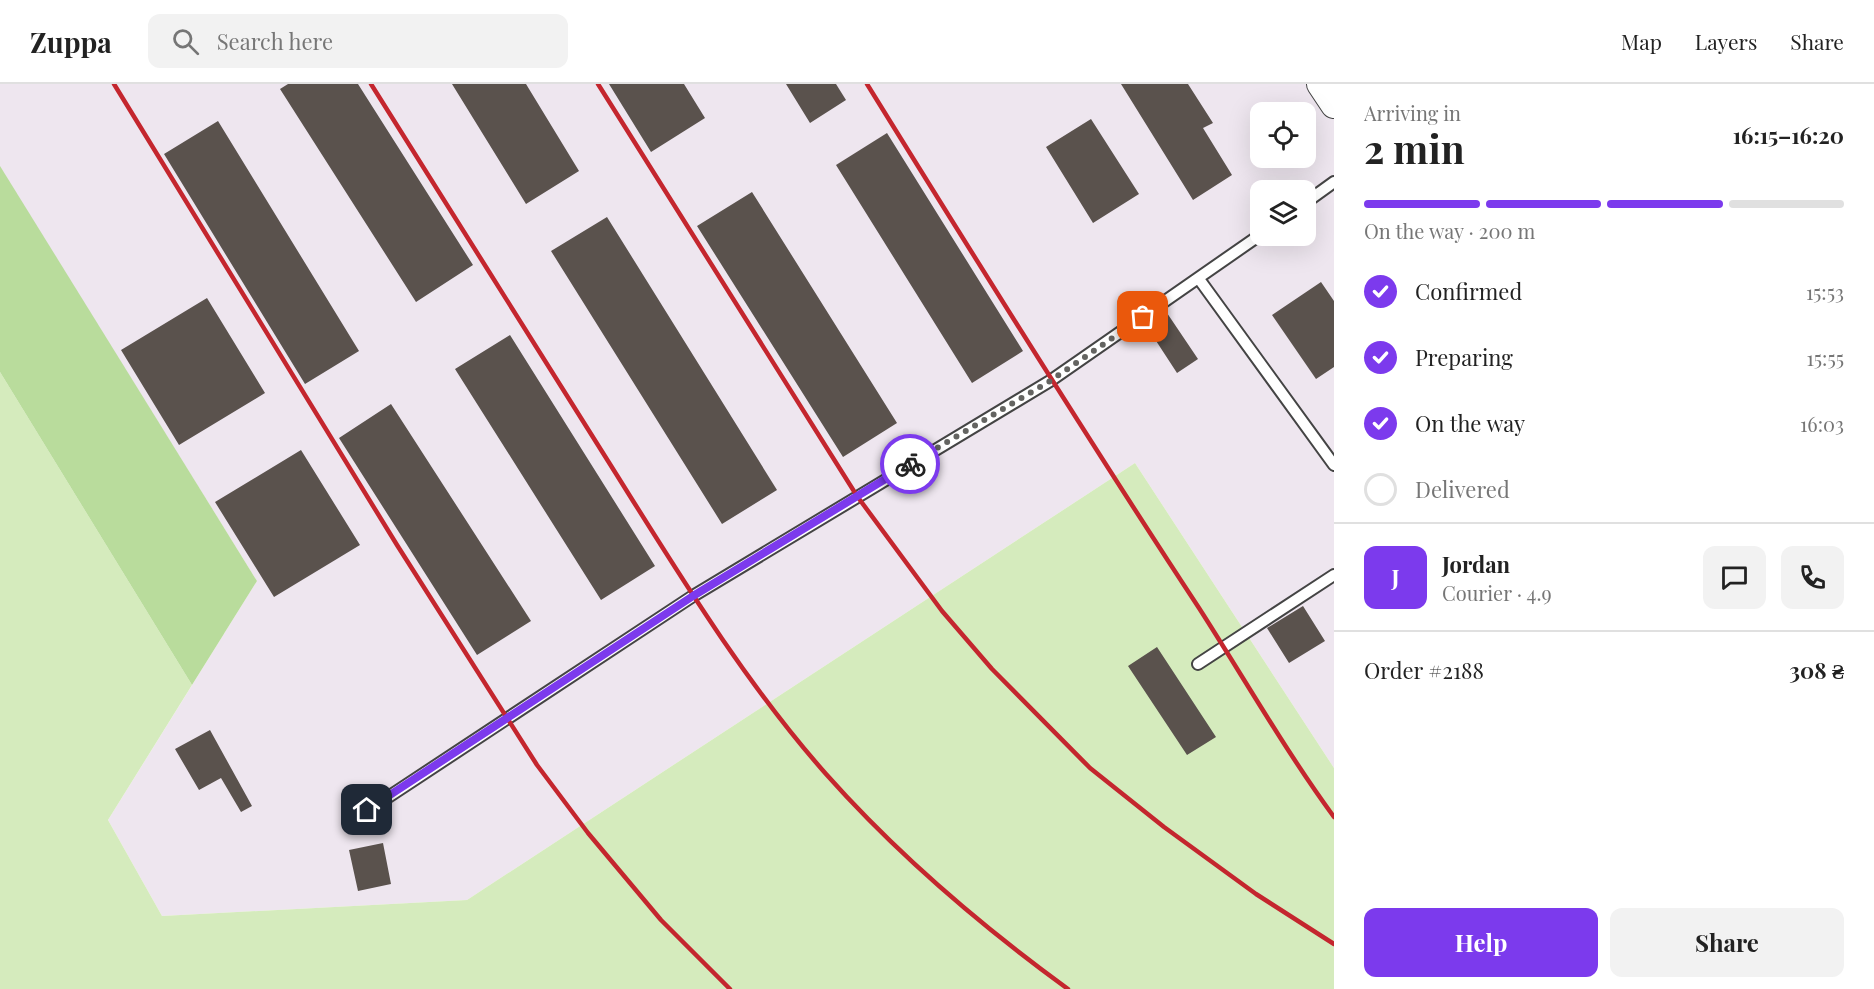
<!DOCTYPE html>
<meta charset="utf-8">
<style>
:root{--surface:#fff;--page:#f2f2f2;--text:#222;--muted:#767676;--line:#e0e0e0;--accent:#7c3aed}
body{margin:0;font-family:"Playfair Display",serif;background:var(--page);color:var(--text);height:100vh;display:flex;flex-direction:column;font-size:22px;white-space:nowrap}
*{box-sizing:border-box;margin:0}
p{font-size:20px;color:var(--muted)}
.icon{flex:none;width:33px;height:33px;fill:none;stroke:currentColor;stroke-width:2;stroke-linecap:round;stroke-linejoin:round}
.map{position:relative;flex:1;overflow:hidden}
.sheet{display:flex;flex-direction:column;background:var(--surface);width:540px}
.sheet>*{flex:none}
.tools{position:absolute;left:1250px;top:18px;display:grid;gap:12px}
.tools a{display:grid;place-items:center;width:66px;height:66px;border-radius:12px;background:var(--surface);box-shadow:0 6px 24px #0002;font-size:30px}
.pin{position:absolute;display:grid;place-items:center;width:51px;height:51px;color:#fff;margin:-26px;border-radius:12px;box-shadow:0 3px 9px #0006}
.courier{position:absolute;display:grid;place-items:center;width:60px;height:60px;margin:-30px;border:4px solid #7c3aed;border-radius:50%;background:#fff;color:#222;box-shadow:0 2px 8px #0007}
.summary em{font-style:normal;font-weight:700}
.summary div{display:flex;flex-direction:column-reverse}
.summary{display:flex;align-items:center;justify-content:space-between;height:102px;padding:0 30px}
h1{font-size:39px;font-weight:700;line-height:45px}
.bar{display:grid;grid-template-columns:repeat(4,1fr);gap:9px 6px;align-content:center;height:72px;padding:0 30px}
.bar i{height:8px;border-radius:4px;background:var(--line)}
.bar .active{background:var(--accent)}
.bar p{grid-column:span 4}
.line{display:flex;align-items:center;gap:15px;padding:0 30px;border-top:2px solid var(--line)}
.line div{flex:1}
.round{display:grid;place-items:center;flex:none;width:63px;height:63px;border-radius:12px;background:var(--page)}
ol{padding:0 30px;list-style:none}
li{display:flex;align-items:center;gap:18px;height:66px}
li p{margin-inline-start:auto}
li .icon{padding:6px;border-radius:50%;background:var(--accent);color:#fff;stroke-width:4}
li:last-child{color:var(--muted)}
li i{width:33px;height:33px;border:3px solid var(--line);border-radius:50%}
.button{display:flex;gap:12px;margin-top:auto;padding:12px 30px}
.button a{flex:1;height:69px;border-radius:12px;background:var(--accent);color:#fff;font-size:24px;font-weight:700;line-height:69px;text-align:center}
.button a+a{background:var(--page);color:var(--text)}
header{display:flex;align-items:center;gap:36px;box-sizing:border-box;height:84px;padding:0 30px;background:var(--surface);border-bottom:2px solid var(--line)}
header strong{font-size:28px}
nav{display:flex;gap:33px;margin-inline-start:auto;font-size:21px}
.search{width:420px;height:54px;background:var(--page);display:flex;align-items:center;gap:15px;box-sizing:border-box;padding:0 21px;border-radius:12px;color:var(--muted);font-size:22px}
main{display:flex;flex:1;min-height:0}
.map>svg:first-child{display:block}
</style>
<header>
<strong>Zuppa</strong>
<div class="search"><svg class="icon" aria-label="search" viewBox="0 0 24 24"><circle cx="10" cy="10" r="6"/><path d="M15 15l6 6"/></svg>Search here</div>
<nav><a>Map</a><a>Layers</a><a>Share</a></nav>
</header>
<main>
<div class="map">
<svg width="1334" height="905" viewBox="0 0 1334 905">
<rect width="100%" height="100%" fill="#fffdf5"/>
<!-- industrial -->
<path fill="#eee6ef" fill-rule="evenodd" d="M0,0H1320L1334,21V684L1135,379L467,816L162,832L108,736L257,497L0,84ZM1260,28H1305V74H1260ZM1260,106H1305V152H1260Z"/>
<!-- green -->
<path fill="#d5ebbd" d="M0,288L192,601L108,736L162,832L467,816L1135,379L1334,684V905H0Z"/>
<!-- forest -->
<path fill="#b9dc9c" d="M0,82L257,497L192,601L0,288Z"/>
<!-- building -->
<path fill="#5a524d" d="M288,0H358L473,181L416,218L280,5Z
M452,0H526L579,87L526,120Z
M609,0H684L705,34L651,68Z
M786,0H836L846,16L810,39Z
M1121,0H1188L1213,39L1203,44L1232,91L1193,116Z
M1091,35L1139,110L1093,139L1046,63Z
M218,37L359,267L305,300L164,70Z
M887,49L1023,267L972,299L836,81Z
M752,108L897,339L843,373L697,142Z
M607,133L777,406L722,440L551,167Z
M1321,198L1334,217V283L1316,295L1272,231Z
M207,214L265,309L179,361L121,266Z
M1167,229L1198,275L1177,289L1147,243Z
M510,251L655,482L601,516L455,285Z
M391,320L531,537L477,571L339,354Z
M301,366L360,461L274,513L215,418Z
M1303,522L1325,557L1289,579L1267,544Z
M1157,563L1216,653L1187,671L1128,582Z
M210,646L252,722L241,728L221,694L199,706L175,665Z
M383,759L391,800L358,807L349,766Z"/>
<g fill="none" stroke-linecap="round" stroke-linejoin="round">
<!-- service casing -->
<g stroke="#444" stroke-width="14">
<path id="service" d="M1305,119L1334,98
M1199,195L1334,381
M1198,580L1334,491
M367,727L693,512L1050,297L1260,151"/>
</g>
<!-- tertiary casing -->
<g stroke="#444" stroke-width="28">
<path id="tertiary" d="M1320,0L1334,21"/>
</g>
<!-- service -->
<use href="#service" stroke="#fff" stroke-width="10"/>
<!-- tertiary -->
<use href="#tertiary" stroke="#fff" stroke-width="26"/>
<!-- rail -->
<path stroke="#c4262e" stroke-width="4.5" d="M114,0L397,461L537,681L588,749L661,836L730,905
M371,0C450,126 529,251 608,377C676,485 742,595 826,690C898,771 980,841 1068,905
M598,0L857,412L942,527L992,585L1090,684L1164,743L1256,810L1334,860
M867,0C976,176 1085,351 1199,524C1244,594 1285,666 1334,733"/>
</g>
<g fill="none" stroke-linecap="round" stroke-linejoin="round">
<!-- done -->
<path stroke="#646461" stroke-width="6" stroke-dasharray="0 10.8" d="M910,380L1050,297L1143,233"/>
<!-- route -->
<path stroke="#7c3aed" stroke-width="8" d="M367,726L693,512L910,380"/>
</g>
</svg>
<div class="tools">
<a><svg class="icon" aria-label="locate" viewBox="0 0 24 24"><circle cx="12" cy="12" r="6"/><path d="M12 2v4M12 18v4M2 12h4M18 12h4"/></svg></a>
<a><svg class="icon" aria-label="layers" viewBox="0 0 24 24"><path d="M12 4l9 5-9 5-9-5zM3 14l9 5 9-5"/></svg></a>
</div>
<div class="pin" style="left:1143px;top:233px;background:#ea580c"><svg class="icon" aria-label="bag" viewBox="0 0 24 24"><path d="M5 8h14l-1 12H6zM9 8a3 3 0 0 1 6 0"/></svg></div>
<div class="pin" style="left:367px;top:726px;background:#1f2937"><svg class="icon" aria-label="home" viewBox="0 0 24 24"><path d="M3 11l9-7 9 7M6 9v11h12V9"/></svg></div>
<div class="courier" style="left:910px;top:380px"><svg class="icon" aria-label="bike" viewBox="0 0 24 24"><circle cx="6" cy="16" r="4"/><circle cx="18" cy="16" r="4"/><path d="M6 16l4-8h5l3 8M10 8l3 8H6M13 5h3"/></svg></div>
</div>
<section class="sheet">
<div class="summary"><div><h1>2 min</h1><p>Arriving in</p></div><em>16:15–16:20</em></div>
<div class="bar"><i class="active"></i><i class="active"></i><i class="active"></i><i></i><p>On the way · 200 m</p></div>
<ol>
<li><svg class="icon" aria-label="check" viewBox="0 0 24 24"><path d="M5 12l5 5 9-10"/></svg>Confirmed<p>15:53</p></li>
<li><svg class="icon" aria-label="check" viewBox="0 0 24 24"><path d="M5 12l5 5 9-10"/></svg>Preparing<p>15:55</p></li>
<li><svg class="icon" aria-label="check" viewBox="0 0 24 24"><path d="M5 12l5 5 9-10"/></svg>On the way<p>16:03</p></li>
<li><i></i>Delivered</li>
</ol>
<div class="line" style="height:108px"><b class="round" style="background:var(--accent);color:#fff">J</b><div><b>Jordan</b><p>Courier · 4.9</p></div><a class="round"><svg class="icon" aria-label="chat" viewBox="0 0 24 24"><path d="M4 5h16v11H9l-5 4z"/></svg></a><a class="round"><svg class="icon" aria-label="phone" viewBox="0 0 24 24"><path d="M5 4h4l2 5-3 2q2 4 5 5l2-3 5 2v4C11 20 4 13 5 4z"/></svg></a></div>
<div class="line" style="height:78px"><div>Order #2188</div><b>308 ₴</b></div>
<div class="button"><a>Help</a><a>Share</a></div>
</section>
</main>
